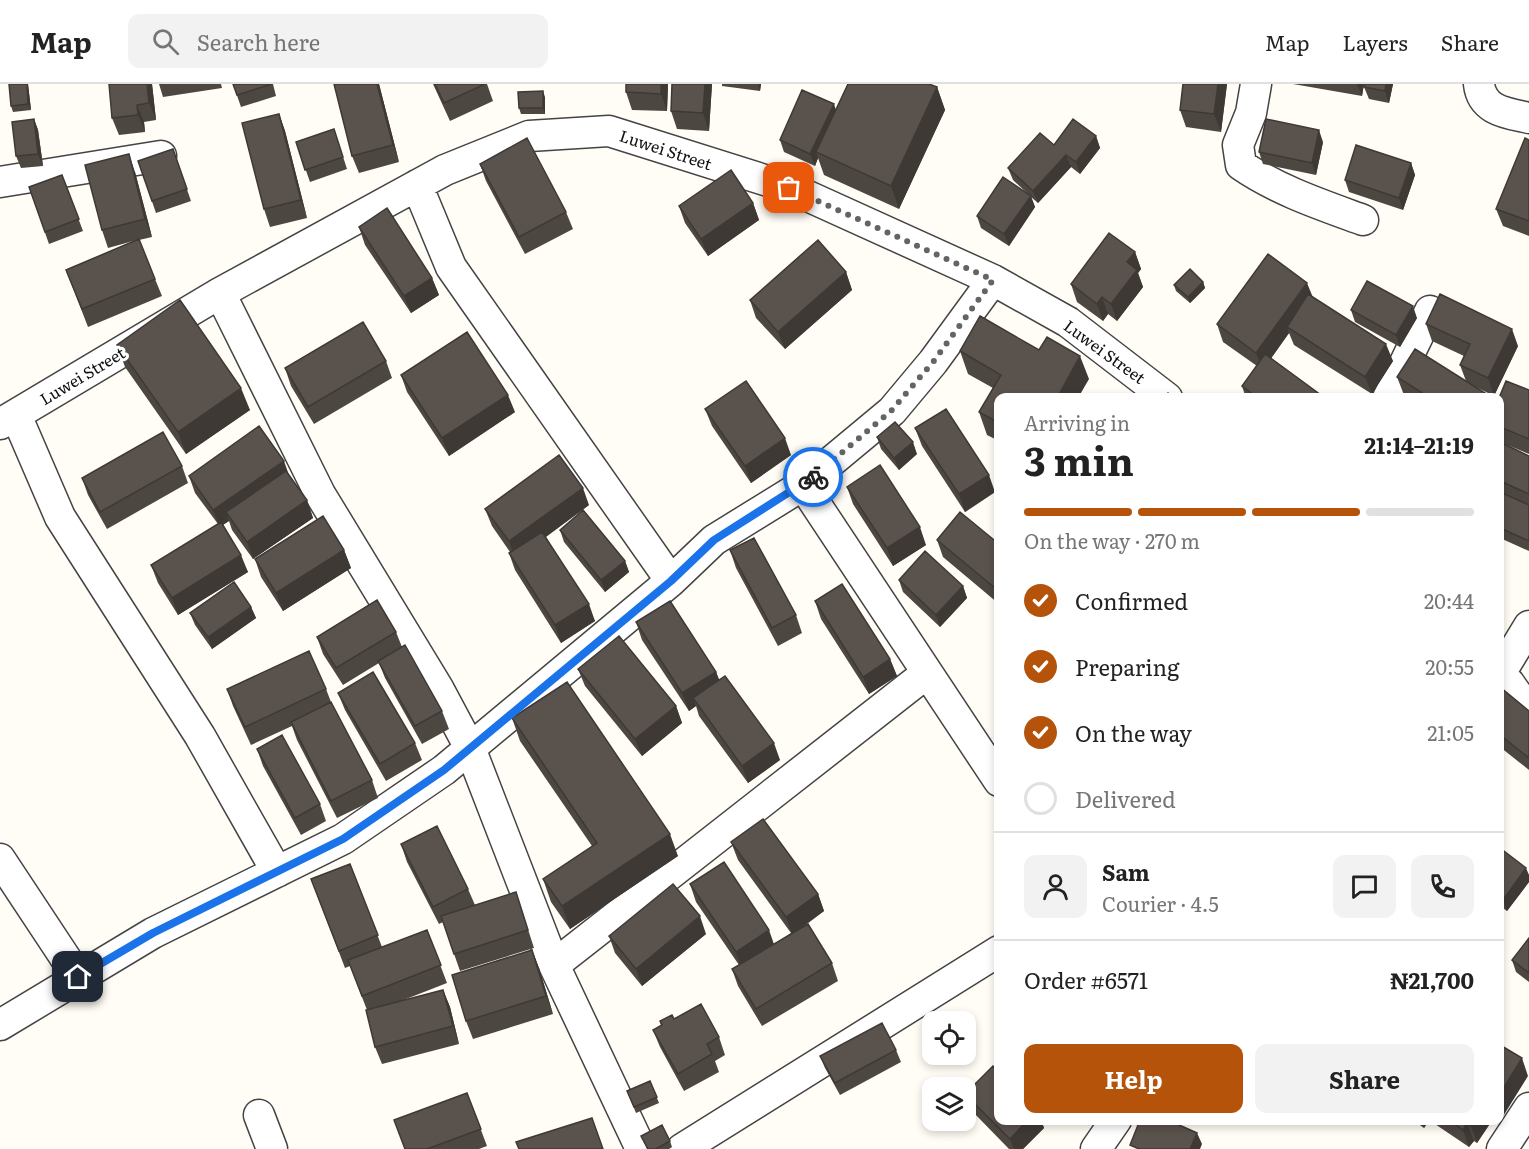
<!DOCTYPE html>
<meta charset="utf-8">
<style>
:root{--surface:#fff;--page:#f2f2f2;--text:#222;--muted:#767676;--line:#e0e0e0;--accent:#b45309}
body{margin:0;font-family:Literata,serif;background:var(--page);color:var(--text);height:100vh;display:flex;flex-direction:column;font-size:22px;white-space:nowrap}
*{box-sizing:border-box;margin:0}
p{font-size:20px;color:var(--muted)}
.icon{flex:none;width:33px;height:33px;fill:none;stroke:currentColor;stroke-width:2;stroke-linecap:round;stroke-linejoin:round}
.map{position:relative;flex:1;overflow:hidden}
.sheet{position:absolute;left:994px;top:309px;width:510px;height:732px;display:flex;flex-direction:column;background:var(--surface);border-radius:12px;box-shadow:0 3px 9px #0003}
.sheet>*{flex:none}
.fabs{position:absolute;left:922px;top:927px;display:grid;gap:12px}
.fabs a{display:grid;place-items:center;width:54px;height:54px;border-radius:12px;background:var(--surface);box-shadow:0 3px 9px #0003;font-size:30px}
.pin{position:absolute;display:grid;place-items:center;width:51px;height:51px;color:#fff;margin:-26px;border-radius:12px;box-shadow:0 3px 9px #0006}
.courier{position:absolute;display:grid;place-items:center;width:60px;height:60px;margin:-30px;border:4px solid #1a73e8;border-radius:50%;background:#fff;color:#222;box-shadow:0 2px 8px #0007}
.overview em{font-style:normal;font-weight:700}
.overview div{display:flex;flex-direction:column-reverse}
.overview{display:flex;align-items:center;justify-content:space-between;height:102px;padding:0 30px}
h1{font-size:39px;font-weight:700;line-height:45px}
.bar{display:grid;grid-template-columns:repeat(4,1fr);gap:9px 6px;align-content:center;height:72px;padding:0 30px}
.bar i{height:8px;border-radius:4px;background:var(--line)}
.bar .on{background:var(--accent)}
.bar p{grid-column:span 4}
.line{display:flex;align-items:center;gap:15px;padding:0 30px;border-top:2px solid var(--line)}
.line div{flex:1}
.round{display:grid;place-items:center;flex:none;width:63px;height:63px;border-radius:12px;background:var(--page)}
ol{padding:0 30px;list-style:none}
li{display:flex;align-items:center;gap:18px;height:66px}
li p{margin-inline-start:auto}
li .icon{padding:6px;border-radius:50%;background:var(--accent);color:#fff;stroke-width:4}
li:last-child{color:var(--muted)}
li i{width:33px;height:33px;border:3px solid var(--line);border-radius:50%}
.primary-button{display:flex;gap:12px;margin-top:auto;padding:12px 30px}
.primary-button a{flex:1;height:69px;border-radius:12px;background:var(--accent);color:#fff;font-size:24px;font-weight:700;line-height:69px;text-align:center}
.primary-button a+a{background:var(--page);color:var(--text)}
header{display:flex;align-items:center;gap:36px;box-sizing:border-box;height:84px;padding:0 30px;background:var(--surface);border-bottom:2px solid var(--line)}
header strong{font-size:28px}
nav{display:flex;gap:33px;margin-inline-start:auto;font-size:21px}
.search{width:420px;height:54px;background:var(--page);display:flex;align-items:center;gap:15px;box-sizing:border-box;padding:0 21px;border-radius:12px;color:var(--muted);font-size:22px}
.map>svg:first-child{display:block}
</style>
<header>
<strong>Map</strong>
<div class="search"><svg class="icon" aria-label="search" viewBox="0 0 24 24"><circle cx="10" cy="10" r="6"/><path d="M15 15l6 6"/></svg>Search here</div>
<nav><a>Map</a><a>Layers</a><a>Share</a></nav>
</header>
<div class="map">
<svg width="1529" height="1065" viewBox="0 0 1529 1065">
<rect width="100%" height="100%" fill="#fffdf5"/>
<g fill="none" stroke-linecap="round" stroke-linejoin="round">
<!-- minor casing -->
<g stroke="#444" stroke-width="33">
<path id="minor" d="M1256,0L1251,29L1238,61L1241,81C1277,106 1322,121 1363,136
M1479,0C1482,27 1507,29 1529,34
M0,98L161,72
M417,101L451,183L671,497
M220,209L320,410L438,604L470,664L554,881L641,1065
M1388,314L1430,227
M16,331L60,433L200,652L277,788
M0,340L220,209L445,86L529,52L609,47L790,104L993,196L1068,238L1167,314
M803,401L999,697
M1501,588L1529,542
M1500,608L1509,599L1521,616L1529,622
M0,775L78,893
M554,881L927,589
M0,941L153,849L343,755L444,686L671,497L714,456L803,401L892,327L933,278L993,196
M259,1031L272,1065
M682,1065L999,867
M1096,1065L1116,1036
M1502,1065L1529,1024"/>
</g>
<!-- minor -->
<use href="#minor" stroke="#fff" stroke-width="30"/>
</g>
<!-- wall -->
<path fill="#4d4742" d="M9,0H28L31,26L13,28L11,22Z
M152,0L156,36L144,38L145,48L119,51L112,34Z
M159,0H221L222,4L163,13Z
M233,0H273L276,12L241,23Z
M334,0H379L399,78L359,89L352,72Z
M433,0H487L493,17L450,37Z
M668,0L667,27L632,26L626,8Z
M672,0H712L709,47L677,45L671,27Z
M722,0H761L760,7L722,2Z
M1183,0H1227L1221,48L1186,43L1180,26Z
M1293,0H1364L1362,12Z
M1365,0H1393L1389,19L1369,15L1364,3Z
M937,3L945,26L899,125L824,91L818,74L815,82L784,68L780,56L836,26Z
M545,13V30H521L519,24Z
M279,30L285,47L307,134L270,143L264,125Z
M34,35L38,46L43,82L21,84L16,72Z
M334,45L347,85L310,98L296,58Z
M1096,52L1100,64L1080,90L1071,83L1038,119L1031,113L1035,123L1009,162L981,144L977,132L1028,110L1013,96L1008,84Z
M1529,56V152L1503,142L1496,125Z
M1323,58L1316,91L1263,80L1259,68Z
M173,65L191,117L156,129L138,77Z
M1411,79L1415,91L1403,126L1349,108L1345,96Z
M480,80L566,128L573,145L525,170L486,97Z
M135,88L152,153L139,156L162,212L88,243L66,186L137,156L108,164L102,146Z
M62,91L83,147L49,160L29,103Z
M753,119L759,136L708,172L685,139L679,122Z
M359,143L432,194L439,211L411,229L365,161Z
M1135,168L1141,185L1138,189L1143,203L1117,237L1108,230L1103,237L1077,218L1071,200Z
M846,188L852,206L785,265L756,234L750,216Z
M1203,198L1205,204L1190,219L1176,207L1174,201Z
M1313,213L1393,277L1372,310L1294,261L1289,249L1271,274L1325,314H1246L1242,302L1257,282L1223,258L1217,240Z
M1351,226L1417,234L1400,263L1355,238Z
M1426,240L1518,262L1494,312L1472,301L1487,314H1408L1404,311L1397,293L1466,297L1460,281L1464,272L1432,257Z
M117,261L250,326L186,370L125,283Z
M1039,266L1089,295L999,314V357L987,351L979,328L993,304L968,290L960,267Z
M386,277L392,294L314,340L291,302L285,284Z
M401,291L515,328L449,372L407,308Z
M1529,306V370L1500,358V314Z
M705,325L791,371L751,399L712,342Z
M915,344L995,408L965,428L922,362Z
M877,353L917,370L899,386L881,365Z
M1500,358L1529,372V467L1500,454Z
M182,382L188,399L107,445L88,411L82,394Z
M289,391L307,416L313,434L253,475L232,446L229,437L222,441L248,488L178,531L158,499L151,481L218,440L195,409L189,392Z
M847,403L926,461L893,482L853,420Z
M589,421L546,453L595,537L561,559L515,486L509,469L510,468L492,442L485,425Z
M560,446L625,477L629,488L605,508L564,458Z
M937,456L999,460V520L943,473Z
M344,466L351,484L283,527L261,493L255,475Z
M730,466L796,531L802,549L778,562L736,484Z
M899,496L963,502L967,514L940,543L903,508Z
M815,517L890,575L897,592L869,610L821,535Z
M251,523L256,534L212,565L195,541L190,529Z
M636,538L716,588L719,596L780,676L748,699L699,632L696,622L689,627L642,556Z
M396,548L402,563L442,627L449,645L422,660L385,594L379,579L343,601L323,570L317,553Z
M578,585L676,622L682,639L642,672L585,602Z
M1500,603L1529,627V686L1500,663Z
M227,605H326L331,618L372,696L378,714L337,734L297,656L292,642L251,661L233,622Z
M338,609L415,659L422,676L386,697L345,626Z
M512,634L678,772L570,845L551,818L543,795L592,762L520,657Z
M257,665L320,720L326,737L301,751L263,682Z
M731,758L818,810L824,827L803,843L832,879L838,897L762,942L738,902L732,885L739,881L696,818L690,800L774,860L791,849L738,776Z
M401,760L468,805L475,821L516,808L534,864L460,887L443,838L439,840L407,778Z
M1500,764L1529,791V798L1507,827L1500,822Z
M350,780L382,863L427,846L447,899L401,917L443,906L450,923L459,960L382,980L375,963L367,926L350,882L345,884L311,795Z
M706,850L642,902L615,869L609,852Z
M1529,854V898L1516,888L1512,876Z
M539,884L553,930L473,955L466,937Z
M674,935L719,953L725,971L715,977L719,988L684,1007L660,963L653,946L661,942L660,937Z
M896,966L901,978L840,1011L825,984L820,972Z
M650,997L659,1019L636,1029L627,1007Z
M467,1009L487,1062L479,1065H405Z
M966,1009L999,1036H1041L1044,1044L1023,1065H1009L972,1027Z
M1413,1036H1429L1424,1044Z
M1429,1036H1490L1491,1038L1477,1059L1474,1057L1469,1063Z
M641,1052L670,1057L672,1063L669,1065H647Z"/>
<!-- shaded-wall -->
<path fill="#3f3936" d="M27,0H28L31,26L28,20Z
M147,0H152L156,36L149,19Z
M377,0H379L399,78L393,61Z
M661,0H668L667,27L661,10Z
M705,0H712L709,47L703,29Z
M758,0H761L760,7Z
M1218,0H1227L1221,48L1214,30Z
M1357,0H1364L1362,12Z
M1386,0H1393L1389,19L1385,7Z
M937,3L945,26L899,125L891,102Z
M543,7L545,13V30L543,24Z
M834,20L838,32L816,68L818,74L815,82L810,70Z
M137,21L144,38L145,48L138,31Z
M279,30L285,47L307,134L301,116Z
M34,35L38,46L43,82L38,70Z
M1319,46L1323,58L1316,91L1312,79Z
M1096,52L1100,64L1080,90L1076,78Z
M129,70L135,88L152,153L145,135Z
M1066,71L1071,83L1038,119L1033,107Z
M1411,79L1415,91L1403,126L1399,114Z
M1031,112L1035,123L1009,162L1004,150Z
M753,119L759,136L708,172L701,155Z
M1135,168L1141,185L1138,189L1143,203L1117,237L1111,220L1127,178Z
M846,188L852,206L785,265L778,248Z
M432,194L439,211L411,229L404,212Z
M1203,198L1205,204L1190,219L1188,213Z
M1307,199L1314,216L1287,243L1289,249L1263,286L1256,269Z
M1102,213L1108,230L1103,237L1097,220Z
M1413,222L1417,234L1400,263L1396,251Z
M1512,245L1518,262L1494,312L1488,294Z
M1386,260L1393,277L1372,310L1365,293Z
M1080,272L1089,295L1078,314H1057Z
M241,304L250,326L186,370L178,348Z
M508,311L515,328L449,372L442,354Z
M785,354L791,371L751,399L745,382Z
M913,358L917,370L899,386L894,374Z
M284,377L290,394L226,428L229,437L220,443L213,426Z
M989,391L995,408L965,428L959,410Z
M583,404L589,421L515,475L509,457Z
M307,416L313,434L253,475L247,458Z
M920,443L926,461L893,482L887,464Z
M344,466L351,484L283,527L276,509Z
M241,471L248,488L178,531L172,514Z
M625,477L629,488L605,508L601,496Z
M999,499V516L995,504Z
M963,502L967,514L940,543L936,531Z
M589,520L595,537L561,559L555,541Z
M251,523L256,534L212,565L208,553Z
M890,575L897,592L869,610L863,593Z
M716,588L723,605L693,614L696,622L689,627L682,609Z
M676,622L682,639L642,672L635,655Z
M774,659L780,676L748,699L742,682Z
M670,750L678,772L570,845L562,822Z
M1526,784L1529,791V798L1507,827L1503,816Z
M818,810L824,827L792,850L786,833Z
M700,832L706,850L642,902L636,885Z
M769,846L775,863L742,886L736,868Z
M532,866L539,884L553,930L546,912Z
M443,906L450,923L459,960L453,942Z
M1522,974L1528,992L1502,1034L1500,1027V1010Z
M1028,1036H1041L1044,1044L1023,1065H1014L1010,1055Z
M1421,1036H1429L1424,1044Z
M1474,1036H1490L1491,1038L1477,1059L1471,1042Z
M1467,1039L1474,1057L1469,1063L1463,1046Z
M1197,1049L1202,1060L1200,1065H1190Z"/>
<!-- building -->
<path fill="#5a524d" stroke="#3f3936" stroke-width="1.5" d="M9,0H27L28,20L11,22Z
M109,0H147L149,19L137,21L138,31L112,34Z
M233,0H272L237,11Z
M334,0H377L393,61L352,72Z
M435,0H485L444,19Z
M626,0H661V10L626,8Z
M672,0H705L703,29L671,27Z
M848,0H929L937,3L891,102L816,68Z
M1183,0H1218L1214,30L1180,26Z
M1365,0H1386L1385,7L1364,3Z
M802,6L834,20L810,70L780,56Z
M543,7V24H519L518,8Z
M279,30L301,116L264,125L242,39Z
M34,35L38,70L16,72L12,38Z
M1073,35L1096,52L1076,78L1066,71L1033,107L1008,84L1040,49L1054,61Z
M1266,35L1319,46L1312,79L1259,68Z
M334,45L343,73L305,86L296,58Z
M527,54L566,128L519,153L480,80Z
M1525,54L1529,56V137L1496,125Z
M1356,61L1411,79L1399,114L1345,96Z
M173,65L187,105L152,117L138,77Z
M129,70L145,135L102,146L85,81Z
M731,86L753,119L701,155L679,122Z
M62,91L79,135L45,148L29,103Z
M1003,93L1031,112L1004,150L977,132Z
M387,124L432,194L404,212L359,143Z
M1109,149L1135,168L1127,178L1137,186L1111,220L1102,213L1097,220L1071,200Z
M139,155L155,195L82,225L66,186Z
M818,156L846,188L778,248L750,216Z
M1268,170L1307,199L1256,269L1217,240Z
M1190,185L1203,198L1188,213L1174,201Z
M1367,197L1413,222L1396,251L1351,226Z
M1308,210L1386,260L1365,293L1287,243Z
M1440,210L1512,245L1488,294L1460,281L1470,260L1426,240Z
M180,216L241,304L178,348L117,261Z
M980,232L1039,266L1047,253L1080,272L1057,314H999V339L979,328L1001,291L960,267Z
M363,238L386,277L308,323L285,284Z
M467,248L508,311L442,354L401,291Z
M1415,265L1485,309L1482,314H1430L1397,293Z
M1265,270L1325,314H1258L1242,302Z
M746,297L785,354L745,382L705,325Z
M1506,297L1529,306V355L1500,343V314H1499Z
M1168,309L1173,314H1163Z
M1397,310L1403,314H1395Z
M946,325L989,391L959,410L915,344Z
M895,338L913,358L894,374L877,353Z
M259,342L284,377L213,426L189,392Z
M163,348L182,382L100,428L82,394Z
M1500,358L1529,372V410L1500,397Z
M559,371L583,404L509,457L485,425Z
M880,381L920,443L887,464L847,403Z
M286,387L307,416L247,458L226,428Z
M1500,408L1529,421V457L1500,444Z
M583,426L625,477L601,496L560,446Z
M960,428L999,460V499L995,504L937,456Z
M323,432L344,466L276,509L255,475Z
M221,438L241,471L172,514L151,481Z
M542,448L589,520L555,541L509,469Z
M754,454L796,531L772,544L730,466Z
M925,467L963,502L936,531L899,496Z
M234,498L251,523L208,553L190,529Z
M842,500L890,575L863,593L815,517Z
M377,516L396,548L336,584L317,553Z
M670,517L716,588L682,609L636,538Z
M619,552L676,622L635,655L578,585Z
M405,561L442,627L415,642L378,577Z
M309,567L326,605L245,643L227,605Z
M373,588L415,659L380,680L338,609Z
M725,592L774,659L742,682L693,614Z
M567,598L670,750L562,822L543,795L597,759L512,634Z
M1500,603L1529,627V674L1500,651Z
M331,618L372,696L331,717L291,638Z
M999,632V642L995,634Z
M282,651L320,720L295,734L257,665Z
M763,735L818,810L786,833L731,758Z
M437,742L468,805L433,823L401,760Z
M1500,764L1526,784L1503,816L1500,813Z
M724,778L769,846L736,868L690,800Z
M350,780L378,851L339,867L311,795Z
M673,800L700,832L636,885L609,852Z
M516,808L528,846L454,870L441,832Z
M808,840L832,879L756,925L732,885Z
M427,846L441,881L362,912L348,876Z
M1529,854V889L1512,876Z
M532,866L546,912L466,937L452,891Z
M443,906L453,942L375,963L366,926Z
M701,920L719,953L707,960L712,970L678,990L653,946L662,941L660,937L672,931L674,935Z
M882,939L896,966L835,999L820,972Z
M1500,961L1522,974L1500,1010Z
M993,982L999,988V1036H1028L1010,1055L966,1011V1009Z
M650,997L657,1013L634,1023L627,1007Z
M467,1009L481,1045L427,1065H405L394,1036Z
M592,1034L603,1065H519L516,1058Z
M1140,1036H1168L1197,1049L1190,1065H1139L1130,1061Z
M1449,1036H1474L1471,1042L1467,1039L1463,1046Z
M662,1041L670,1057L656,1065H648L641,1052Z"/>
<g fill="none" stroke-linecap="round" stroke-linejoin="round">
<!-- done -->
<path stroke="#646461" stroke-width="6" stroke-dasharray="0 10.8" d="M789,104L993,196L933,278L891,327L813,393"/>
<!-- route -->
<path stroke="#1a73e8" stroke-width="8" d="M78,893L153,849L343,755L444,686L671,497L714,456L813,393"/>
</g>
<g text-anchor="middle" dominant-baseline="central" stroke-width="6" stroke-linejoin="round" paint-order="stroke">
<!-- street labels -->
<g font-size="16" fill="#111" stroke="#fff">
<text transform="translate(666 65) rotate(18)">Luwei Street</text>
<text transform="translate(1105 267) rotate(36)">Luwei Street</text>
<text transform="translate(82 291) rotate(-31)">Luwei Street</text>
</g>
</g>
</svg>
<div class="fabs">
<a><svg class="icon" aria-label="locate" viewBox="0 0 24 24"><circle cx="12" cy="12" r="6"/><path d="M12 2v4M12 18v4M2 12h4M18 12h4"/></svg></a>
<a><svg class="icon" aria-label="layers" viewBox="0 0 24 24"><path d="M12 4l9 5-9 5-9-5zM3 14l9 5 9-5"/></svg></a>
</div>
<div class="pin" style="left:789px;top:104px;background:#ea580c"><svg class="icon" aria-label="bag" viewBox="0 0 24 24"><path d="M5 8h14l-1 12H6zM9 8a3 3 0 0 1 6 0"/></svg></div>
<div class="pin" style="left:78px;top:893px;background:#1f2937"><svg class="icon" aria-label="home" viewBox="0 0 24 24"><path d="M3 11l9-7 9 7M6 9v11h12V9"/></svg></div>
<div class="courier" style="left:813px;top:393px"><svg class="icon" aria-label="bike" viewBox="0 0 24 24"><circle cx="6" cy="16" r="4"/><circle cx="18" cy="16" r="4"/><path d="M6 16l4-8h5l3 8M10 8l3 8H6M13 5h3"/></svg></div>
<section class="sheet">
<div class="overview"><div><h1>3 min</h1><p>Arriving in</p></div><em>21:14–21:19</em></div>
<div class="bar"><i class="on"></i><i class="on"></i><i class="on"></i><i></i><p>On the way · 270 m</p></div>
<ol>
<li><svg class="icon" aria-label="check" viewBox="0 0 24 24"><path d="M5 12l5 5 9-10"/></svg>Confirmed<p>20:44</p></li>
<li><svg class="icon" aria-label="check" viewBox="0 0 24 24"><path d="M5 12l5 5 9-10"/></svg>Preparing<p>20:55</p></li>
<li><svg class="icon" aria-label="check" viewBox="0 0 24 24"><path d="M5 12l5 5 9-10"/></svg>On the way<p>21:05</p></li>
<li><i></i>Delivered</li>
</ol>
<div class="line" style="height:108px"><a class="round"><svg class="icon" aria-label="person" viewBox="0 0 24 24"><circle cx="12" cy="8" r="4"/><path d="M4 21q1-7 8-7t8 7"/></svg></a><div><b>Sam</b><p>Courier · 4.5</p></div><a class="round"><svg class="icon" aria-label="chat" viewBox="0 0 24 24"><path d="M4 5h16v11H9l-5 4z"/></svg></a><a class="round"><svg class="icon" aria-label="phone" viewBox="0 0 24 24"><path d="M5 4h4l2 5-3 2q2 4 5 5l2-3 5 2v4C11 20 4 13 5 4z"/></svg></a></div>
<div class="line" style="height:78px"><div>Order #6571</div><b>₦21,700</b></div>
<div class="primary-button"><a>Help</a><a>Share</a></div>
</section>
</div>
